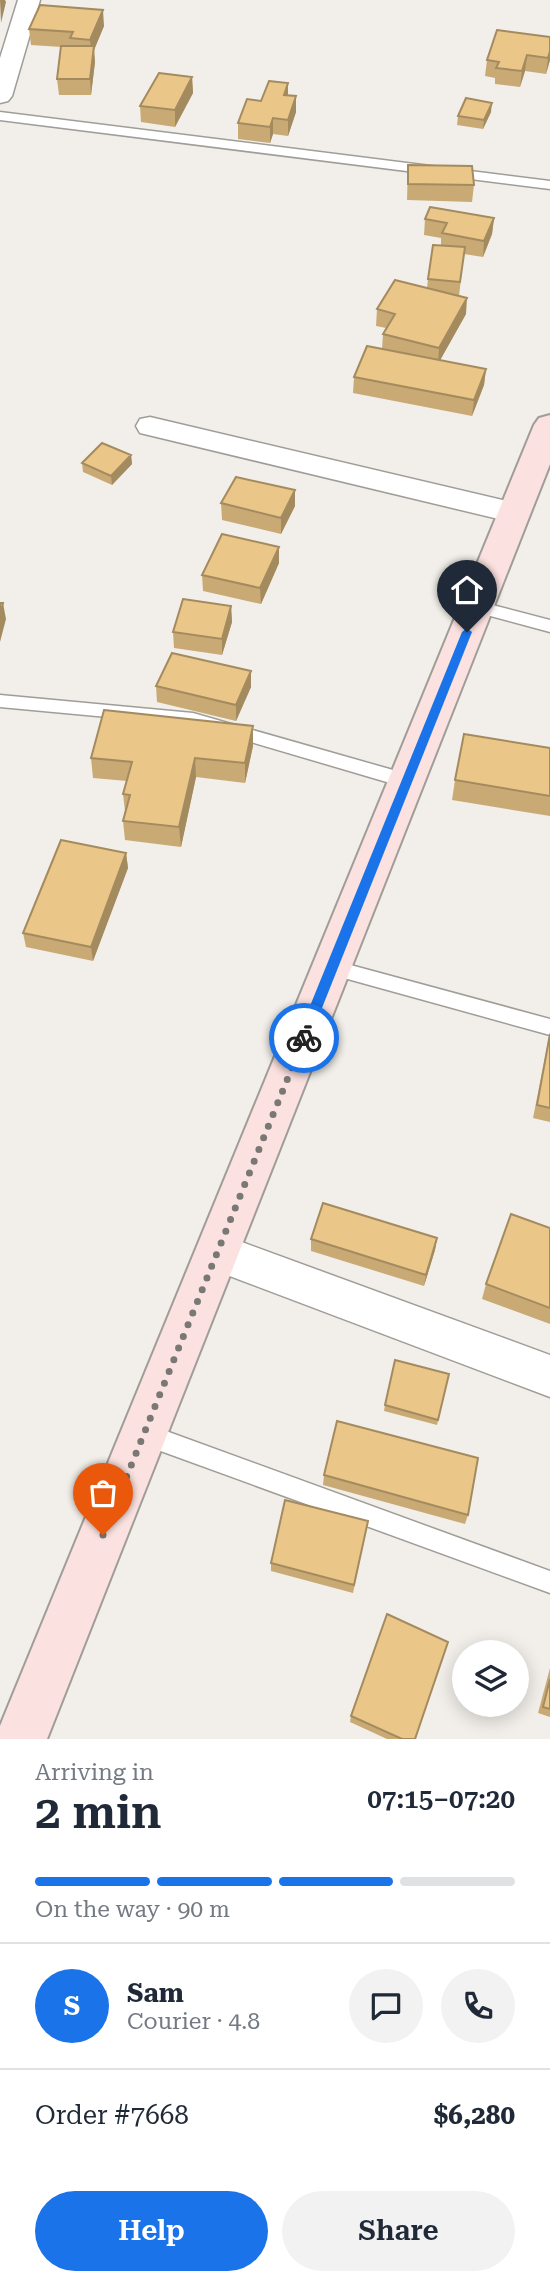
<!DOCTYPE html>
<meta charset="utf-8">
<style>
:root{--surface:#fff;--page:#f2f2f3;--text:#1f2937;--muted:#747a83;--line:#e0e1e3;--accent:#1a73e8}
body{margin:0;font-family:"Roboto Serif",serif;background:var(--page);color:var(--text);height:100vh;display:flex;flex-direction:column;font-size:26px;white-space:nowrap}
*{box-sizing:border-box;margin:0}
p{font-size:23px;color:var(--muted)}
.icon{flex:none;width:38px;height:38px;fill:none;stroke:currentColor;stroke-width:2;stroke-linecap:round;stroke-linejoin:round}
.map{position:relative;height:1739px;overflow:hidden}
.sheet{display:flex;flex-direction:column;background:var(--surface);flex:1}
.sheet>*{flex:none}
.buttons{position:absolute;left:452px;top:1640px;display:grid;gap:14px}
.buttons a{display:grid;place-items:center;width:77px;height:77px;border-radius:50%;background:var(--surface);box-shadow:0 4px 18px #0003;font-size:35px}
.pin{position:absolute;display:grid;place-items:center;width:60px;height:60px;color:#fff;margin:-72px -30px;border-radius:50% 50% 50% 0;rotate:-45deg;box-shadow:0 0 7px #0007}
.pin .icon{rotate:45deg}
.courier{position:absolute;display:grid;place-items:center;width:70px;height:70px;margin:-35px;border:5px solid #1a73e8;border-radius:50%;background:#fff;color:#222;box-shadow:0 2px 9px #0007}
.head em{font-style:normal;font-weight:600}
.head div{display:flex;flex-direction:column-reverse}
.head{display:flex;align-items:center;justify-content:space-between;height:119px;padding:0 35px}
h1{font-size:46px;font-weight:600;line-height:52px}
.bar{display:grid;grid-template-columns:repeat(4,1fr);gap:10px 7px;align-content:center;height:84px;padding:0 35px}
.bar i{height:9px;border-radius:5px;background:var(--line)}
.bar .selected{background:var(--accent)}
.bar p{grid-column:span 4}
.line{display:flex;align-items:center;gap:18px;padding:0 35px;border-top:2px solid var(--line)}
.line div{flex:1}
.round{display:grid;place-items:center;flex:none;width:74px;height:74px;border-radius:37px;background:var(--page)}
.action{display:flex;gap:14px;margin-top:auto;padding:14px 35px}
.action a{flex:1;height:80px;border-radius:42px;background:var(--accent);color:#fff;font-size:28px;font-weight:600;line-height:80px;text-align:center}
.action a+a{background:var(--page);color:var(--text)}
.map>svg:first-child{display:block}
</style>
<div class="map">
<svg width="550" height="1739" viewBox="0 0 550 1739">
<rect width="100%" height="100%" fill="#f2efea"/>
<g fill="none" stroke-linecap="round" stroke-linejoin="round">
<!-- service casing -->
<g stroke="#a09d98" stroke-width="3">
<path id="service" d="M0,112L550,181V189L0,120Z
M477,601L550,620V632L472,611L469,607Z
M0,695L193,713L407,774L413,776L415,781L413,786L407,788L193,725L0,707Z
M332,960L550,1019V1035L326,973L323,968L326,963Z
M144,1423L550,1571V1593L136,1442L133,1434L136,1426Z"/>
</g>
<!-- minor casing -->
<g stroke="#a09d98" stroke-width="3">
<path id="minor" d="M18,0H40L12,96L8,101L0,103V58Z
M150,417L515,503L525,506L530,513L525,520L515,523L140,433L136,426L140,419Z
M217,1233L550,1355V1397L203,1266L197,1252L203,1238Z"/>
</g>
<!-- secondary casing -->
<g stroke="#a09d98" stroke-width="4">
<path id="secondary" d="M550,415V464L47,1739H0V1726L534,425L539,418Z"/>
</g>
<!-- service -->
<use href="#service" fill="#fff" fill-rule="evenodd"/>
<!-- minor -->
<use href="#minor" fill="#fff" fill-rule="evenodd"/>
<!-- secondary -->
<use href="#secondary" fill="#fbe2e0" fill-rule="evenodd"/>
</g>
<!-- wall -->
<path fill="#c9aa75" d="M104,26L94,50L95,62L91,95H59L57,79L61,47L31,45L29,29Z
M550,37V60L546,74L525,71L520,87L495,84V78L485,76L487,60Z
M192,77L193,93L175,127L141,122L140,106Z
M288,95L296,96V112L288,136L273,134L270,143L238,139V123L261,101Z
M491,112L483,129L457,125L458,116Z
M408,165L474,185L472,202L407,200Z
M494,218L492,234L483,257L464,254L459,296L466,314L440,360L486,369L484,385L472,416L353,393L354,377L382,349L383,334L386,328L376,326L377,309L427,288L428,279L441,245V238L424,235L425,219Z
M131,455L132,464L112,485L83,472L82,463Z
M295,490V506L281,534L222,520L221,503Z
M279,563L261,604L203,591L202,575Z
M231,606L232,622L222,655L174,648L173,632Z
M251,671V687L236,721L157,702L156,686Z
M253,726V746L245,783L196,777L181,847L125,840L123,821L125,811L123,794L127,781L93,778L91,758Z
M550,748V816L452,800L455,780Z
M126,853L128,868L93,961L26,947L23,933Z
M550,1032V1122L533,1118Z
M550,1228V1324L482,1299L486,1284Z
M437,1238L435,1250L424,1286L311,1251V1239Z
M449,1374L437,1425L384,1411L385,1405Z
M324,1475L468,1515L465,1524L323,1485Z
M368,1521L353,1593L271,1571V1563Z
M550,1668V1717L538,1713Z
M351,1716L415,1739H387L350,1722Z"/>
<!-- shaded-wall -->
<path fill="#a48b5f" d="M0,0H5L6,2L1,23Z
M103,10L104,26L94,50L95,62L91,95L90,79L92,56L90,40Z
M550,51V60L546,74L548,58Z
M527,55L525,71L520,87L522,71Z
M192,77L193,93L175,127V110Z
M288,83V99L284,95Z
M296,96V112L288,136V120Z
M492,103L491,112L483,129L484,120Z
M273,118V134L270,143V127Z
M494,218L492,234L483,257L484,241Z
M467,298L466,314L438,364L439,348Z
M486,369L484,385L472,416L474,400Z
M131,455L132,464L112,485L111,476Z
M295,490V506L281,534V518Z
M279,547V563L261,604L260,588Z
M3,603L6,619L0,642V614Z
M231,606L232,622L222,655V639Z
M251,671V687L236,721V705Z
M253,726V746L245,783V763Z
M195,758L196,777L181,847L179,827Z
M126,853L128,868L93,961L91,947Z
M437,1238L435,1250L424,1286L426,1275Z"/>
<!-- building -->
<path fill="#eac688" stroke="#a48b5f" stroke-width="2" d="M40,5L103,10L90,40L70,38L73,32L29,29Z
M497,30L550,37V51L548,58L527,55L522,71L496,68L499,62L487,60Z
M61,46H94L90,79H57Z
M159,73L192,77L175,110L140,106Z
M269,81L288,83L284,95L296,96L288,120L273,118L270,127L238,123L247,99L261,101Z
M466,98L492,103L484,120L458,116Z
M408,165L472,166L474,185L408,184Z
M430,207L494,218L484,241L442,233L447,223L425,219Z
M433,245L465,247L460,282L428,279Z
M395,280L467,298L439,348L383,334L395,314L377,309Z
M367,346L486,369L474,400L354,377Z
M102,443L131,455L111,476L82,463Z
M236,477L295,490L281,518L221,503Z
M222,534L279,547L260,588L202,575Z
M183,599L231,606L222,639L173,632Z
M0,603H3L0,614Z
M172,653L251,671L236,705L156,686Z
M104,710L253,726L245,763L195,758L179,827L123,821L130,795L123,794L132,762L91,758Z
M464,734L550,748V796L455,780Z
M61,840L126,853L91,947L23,933Z
M550,1034V1108L537,1105Z
M323,1203L437,1238L426,1275L311,1239Z
M511,1214L550,1228V1308L486,1284Z
M395,1360L449,1374L438,1420L385,1405Z
M337,1421L478,1458L468,1515L324,1475Z
M285,1500L368,1521L354,1585L271,1563Z
M387,1614L448,1642L415,1739H402L351,1716Z
M550,1679V1709L543,1707Z"/>
<!-- route -->
<path fill="#1a73e8" d="M467,628L472,632L310,1038L304,1043L299,1042L297,1038L462,632Z"/>
<g fill="none" stroke-linecap="round" stroke-linejoin="round">
<!-- done -->
<path stroke="#7a7875" stroke-width="7" stroke-dasharray="0 12.6" d="M103,1535L304,1038"/>
</g>
</svg>
<div class="buttons">
<a><svg class="icon" aria-label="layers" viewBox="0 0 24 24"><path d="M12 4l9 5-9 5-9-5zM3 14l9 5 9-5"/></svg></a>
</div>
<div class="pin" style="left:103px;top:1535px;background:#ea580c"><svg class="icon" aria-label="bag" viewBox="0 0 24 24"><path d="M5 8h14l-1 12H6zM9 8a3 3 0 0 1 6 0"/></svg></div>
<div class="pin" style="left:467px;top:632px;background:#1f2937"><svg class="icon" aria-label="home" viewBox="0 0 24 24"><path d="M3 11l9-7 9 7M6 9v11h12V9"/></svg></div>
<div class="courier" style="left:304px;top:1038px"><svg class="icon" aria-label="bike" viewBox="0 0 24 24"><circle cx="6" cy="16" r="4"/><circle cx="18" cy="16" r="4"/><path d="M6 16l4-8h5l3 8M10 8l3 8H6M13 5h3"/></svg></div>
</div>
<section class="sheet">
<div class="head"><div><h1>2 min</h1><p>Arriving in</p></div><em>07:15–07:20</em></div>
<div class="bar"><i class="selected"></i><i class="selected"></i><i class="selected"></i><i></i><p>On the way · 90 m</p></div>
<div class="line" style="height:126px"><b class="round" style="background:var(--accent);color:#fff">S</b><div><b>Sam</b><p>Courier · 4.8</p></div><a class="round"><svg class="icon" aria-label="chat" viewBox="0 0 24 24"><path d="M4 5h16v11H9l-5 4z"/></svg></a><a class="round"><svg class="icon" aria-label="phone" viewBox="0 0 24 24"><path d="M5 4h4l2 5-3 2q2 4 5 5l2-3 5 2v4C11 20 4 13 5 4z"/></svg></a></div>
<div class="line" style="height:91px"><div>Order #7668</div><b>$6,280</b></div>
<div class="action"><a>Help</a><a>Share</a></div>
</section>
